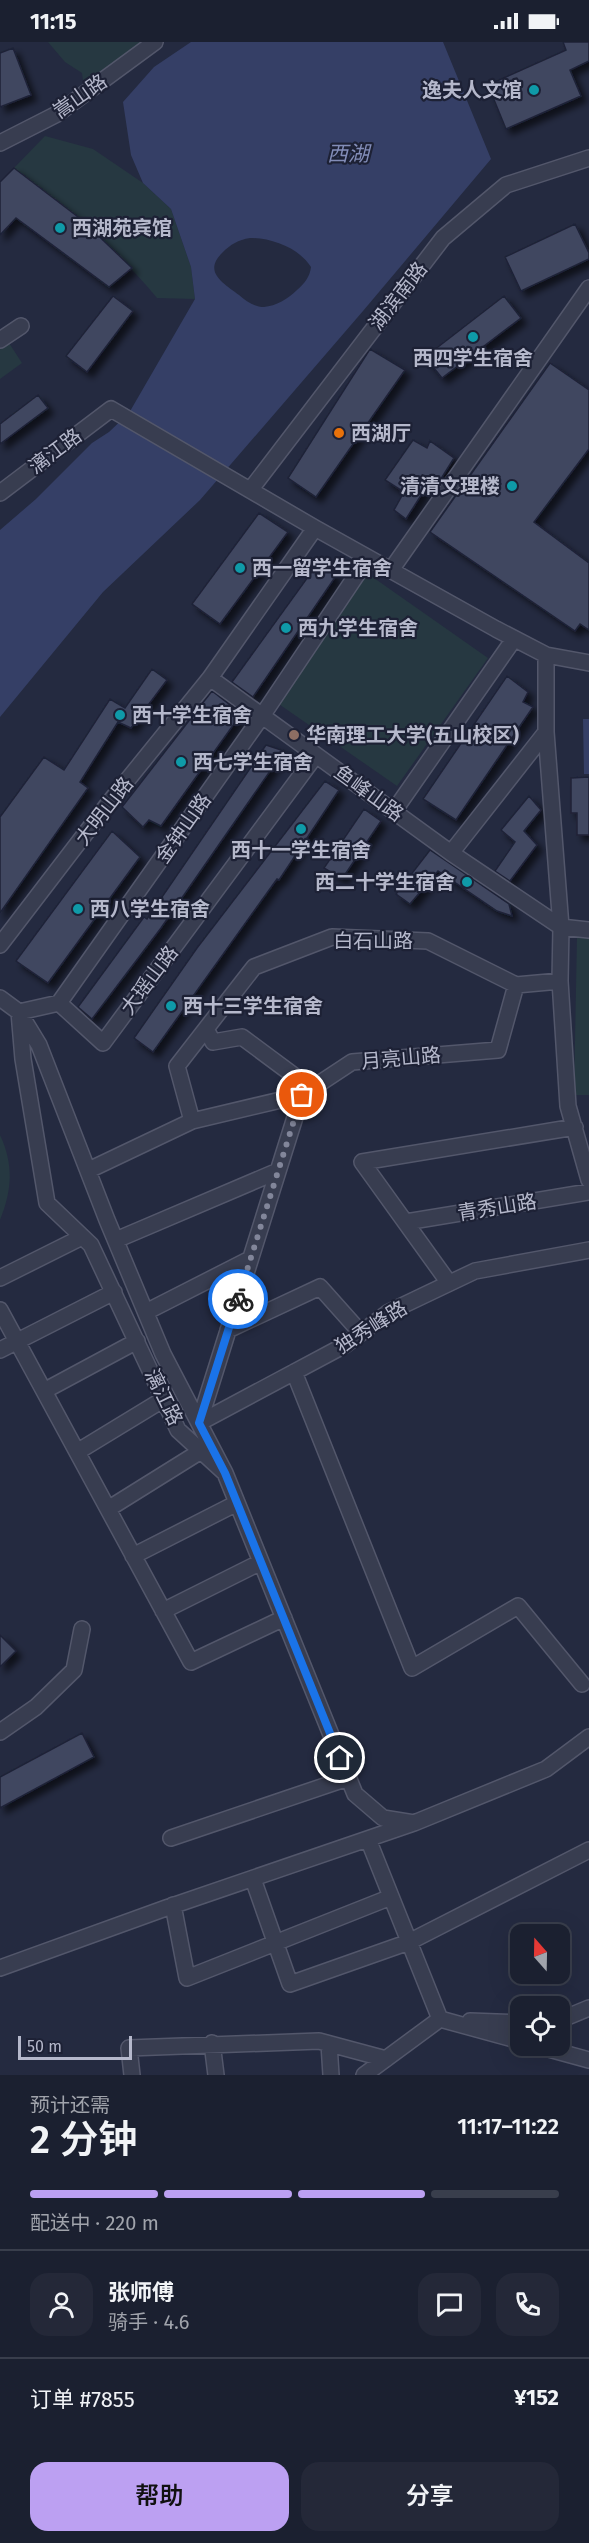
<!DOCTYPE html>
<html lang="zh">
<meta charset="utf-8">
<style>
:root{--surface:#1b2030;--page:#242838;--text:#f1f3f6;--muted:#a0a3ab;--line:#393e4c;--accent:#bca0f2}
body{margin:0;font-family:"Fira Sans","Noto Sans SC",sans-serif;background:var(--page);color:var(--text);height:100vh;display:flex;flex-direction:column;font-size:22px;white-space:nowrap}
*{box-sizing:border-box;margin:0}
p{font-size:20px;color:var(--muted)}
.icon{flex:none;width:33px;height:33px;fill:none;stroke:currentColor;stroke-width:2;stroke-linecap:round;stroke-linejoin:round}
.map{position:relative;height:2033px;overflow:hidden}
.details{display:flex;flex-direction:column;background:var(--surface);flex:1}
.details>*{flex:none}
.needle{width:39px;rotate:340deg}
.tools{position:absolute;left:510px;top:1882px;display:grid;gap:12px}
.tools a{display:grid;place-items:center;width:60px;height:60px;border-radius:12px;background:var(--surface);box-shadow:0 6px 24px #0002,0 0 0 2px var(--line);font-size:30px}
.scale{position:absolute;left:18px;bottom:15px;width:114px;box-sizing:border-box;padding-left:6px;border:3px solid #b5b8cb;border-top:0;font-size:16px;line-height:21px;white-space:nowrap;color:#b5b8cb;-webkit-text-stroke:4px #1d2135;paint-order:stroke}
.pin{position:absolute;display:grid;place-items:center;width:51px;height:51px;color:#fff;margin:-26px;border:3px solid #fff;border-radius:50%;box-shadow:0 2px 6px #0007}
.courier{position:absolute;display:grid;place-items:center;width:60px;height:60px;margin:-30px;border:4px solid #1a73e8;border-radius:50%;background:#fff;color:#222;box-shadow:0 2px 8px #0007}
.summary em{font-style:normal;font-weight:600}
.summary div{display:flex;flex-direction:column-reverse}
.summary{display:flex;align-items:center;justify-content:space-between;height:102px;padding:0 30px}
h1{font-size:39px;font-weight:600;line-height:45px}
.bar{display:grid;grid-template-columns:repeat(4,1fr);gap:9px 6px;align-content:center;height:72px;padding:0 30px}
.bar i{height:8px;border-radius:4px;background:var(--line)}
.bar .current{background:var(--accent)}
.bar p{grid-column:span 4}
.line{display:flex;align-items:center;gap:15px;padding:0 30px;border-top:2px solid var(--line)}
.line div{flex:1}
.round{display:grid;place-items:center;flex:none;width:63px;height:63px;border-radius:18px;background:var(--page)}
.primary-button{display:flex;gap:12px;margin-top:auto;padding:12px 30px}
.primary-button a{flex:1;height:69px;border-radius:18px;background:var(--accent);color:#111;font-size:24px;font-weight:600;line-height:69px;text-align:center}
.primary-button a+a{background:var(--page);color:var(--text)}
.status{display:flex;justify-content:space-between;align-items:center;height:42px;padding:0 30px;background:var(--surface);direction:ltr}
.status svg{height:16px;fill:currentColor}
.map>svg:first-child{display:block}
</style>
<div class="status"><b>11:15</b><svg viewBox="0 0 49 12"><path d="M0 12V9h3v3zM5 12V6h3v6zM10 12V3h3v9zM15 12V0h3v12zM26 1h20v11H26zM47 4h2v5h-2z"/></svg></div>
<div class="map">
<svg width="589" height="2033" viewBox="0 0 589 2033">
<defs>
<filter id="shadow"><feDropShadow dx="5.5" dy="5.5" stdDeviation="3" flood-color="#0009"/></filter>
</defs>
<rect width="100%" height="100%" fill="#242a40"/>
<!-- green -->
<path fill="#263841" d="M48,0H155L85,52L82,31L65,20Z
M45,94L93,107L143,141L171,167L191,225L195,257L157,256C114,204 67,167 14,126Z
M9,301L22,321L0,337V307Z
M364,529L488,616L397,744L273,658Z
M577,894L589,895V1053H574Z
M0,1093C14,1123 12,1148 0,1178Z"/>
<!-- water -->
<path fill="#353f66" fill-rule="evenodd" d="M191,0H443L491,117L363,269L200,458L103,550L0,675V488L36,457L92,401L109,390L129,371L195,257L191,225L171,167L143,141L131,113L123,60L154,25ZM250,196C272,196 299,206 311,225C310,235 304,242 297,248C288,257 276,264 264,265C254,265 246,259 239,253C223,241 203,230 222,211C231,202 238,198 250,196Z
M583,677H589V732H584Z"/>
<!-- building -->
<path fill="#404661" stroke="#1f2337" stroke-width="1.5" filter="url(#shadow)" d="M563,0H589V19L570,28L581,54L506,87L488,43L566,8Z
M13,6L31,53L0,65V11Z
M14,126L82,178L132,226L109,245L16,176L0,193V140Z
M575,182L589,211V217L521,249L505,215Z
M113,254L133,269L87,330L66,314Z
M504,254L521,276L442,336L425,315Z
M370,307L405,328L316,455L288,436Z
M550,321L589,348V407L534,480L589,521V588L580,582L575,589L430,490Z
M38,353L48,366L0,402V382Z
M413,398L427,406L430,399L454,416L439,440L432,436L406,477L394,468L404,450L385,438Z
M259,471L288,490L220,582L192,562Z
M318,521L336,534L253,655L232,640Z
M152,627L167,638L131,686L118,680L80,740L88,746L0,871V775L44,715L64,728L110,657L125,666Z
M507,634L528,650L523,660L533,665L456,778L423,757Z
M212,649L230,663L228,667L239,675L161,784L149,778L143,785L122,765Z
M266,703L284,709L161,886L92,977L78,965L144,875L147,877Z
M589,735V793H577V771H571V736Z
M325,739L339,748L279,838L277,837L153,1010L134,996L197,906Z
M529,754L541,768L524,789L537,803L510,839L495,829L515,800L501,788Z
M364,767L381,779L342,837L324,826Z
M112,789L140,815L48,941L16,919Z
M430,808L509,862L512,874L497,869L438,829L410,862L396,852Z
M0,1593L16,1609L0,1625Z
M82,1691L94,1715L0,1766V1735Z"/>
<g fill="none" stroke-linecap="round" stroke-linejoin="round">
<!-- street casing -->
<g stroke="#53576b" stroke-width="18">
<path id="street" d="M0,101L57,72L155,0
M0,298L21,284
M251,447L443,196L506,143L589,116
M0,451L111,367L315,486L496,587L546,613L589,621
M315,486L210,636L451,811L561,885L589,888
M391,528L589,246
M546,613V690L561,885L560,939L568,1064L589,1138
M394,769L514,597
M451,811L546,690
M0,903L108,762L210,636
M0,956L19,970L23,1017L47,1161L91,1203L178,1388L225,1431L355,1752L383,1776L414,1781
M59,961L103,1001L316,713
M206,987L213,1000L242,995L312,1047
M192,1079L177,1024L254,925L332,895L428,899L516,943L560,939
M89,1128L192,1079L302,1053
M406,1180L589,1150
M116,1198L278,1129
M0,1236L82,1195
M449,1241L362,1120L575,1085
M0,1268L191,1620L284,1576
M146,1270L250,1217
M228,1288L320,1245L361,1291
M0,1308L114,1250
M294,1330L412,1626L518,1564L582,1642
M44,1349L137,1299
M199,1381L302,1053L352,1020L498,1008L516,943
M199,1381L345,1303L389,1270L475,1229L589,1208
M77,1410L164,1357
M225,1431L163,1312L107,1178L39,1003L19,970L59,961L262,674L368,516
M108,1467L201,1409
M133,1514L237,1461
M163,1569L261,1520
M0,1690L36,1665L74,1628L82,1587
M171,1796L348,1736
M368,1797L440,1977
M253,1837L290,1942L409,1900L589,1808
M173,1863L187,1936L391,1855
M0,1926L166,1866L414,1781L546,1727L589,1695
M440,1977L520,1999
M560,1978L589,1966
M470,1979L520,1981
M212,2001L216,2033
M329,2002L331,2033
M538,2004L589,2018
M132,2033L129,2006L319,1999L386,2017
M364,2033L440,1977"/>
</g>
<!-- street -->
<use href="#street" stroke="#383d50" stroke-width="15"/>
</g>
<g fill="none" stroke-linecap="round" stroke-linejoin="round">
<!-- done -->
<path stroke="#82869a" stroke-width="6" stroke-dasharray="0 10.8" d="M238,1257L302,1053"/>
<!-- route -->
<path stroke="#1a73e8" stroke-width="8" d="M238,1257L199,1381L225,1431L340,1716"/>
</g>
<!-- markers -->
<g fill="#0f9aa8" stroke="#1d2135" stroke-width="2">
<circle cx="534" cy="48" r="6"/>
<circle cx="60" cy="186" r="6"/>
<circle cx="473" cy="295" r="6"/>
<circle cx="512" cy="444" r="6"/>
<circle cx="240" cy="526" r="6"/>
<circle cx="286" cy="586" r="6"/>
<circle cx="120" cy="673" r="6"/>
<circle cx="181" cy="720" r="6"/>
<circle cx="301" cy="787" r="6"/>
<circle cx="467" cy="840" r="6"/>
<circle cx="78" cy="867" r="6"/>
<circle cx="171" cy="964" r="6"/>
</g>
<circle fill="#e8710a" stroke="#1d2135" stroke-width="2" cx="339" cy="391" r="6"/>
<circle fill="#8d6e63" stroke="#1d2135" stroke-width="2" cx="294" cy="693" r="6"/>
<g text-anchor="middle" dominant-baseline="central" stroke-width="4.5" stroke-linejoin="round" paint-order="stroke">
<!-- poi labels -->
<g font-size="20" font-weight="bold" fill="#b5b8cb" stroke="#1d2135" text-anchor="start">
<text x="522" y="48" text-anchor="end">逸夫人文馆</text>
<text x="72" y="186">西湖苑宾馆</text>
<text x="473" y="316" text-anchor="middle">西四学生宿舍</text>
<text x="351" y="391">西湖厅</text>
<text x="500" y="444" text-anchor="end">清清文理楼</text>
<text x="252" y="526">西一留学生宿舍</text>
<text x="298" y="586">西九学生宿舍</text>
<text x="132" y="673">西十学生宿舍</text>
<text x="306" y="693">华南理工大学(五山校区)</text>
<text x="193" y="720">西七学生宿舍</text>
<text x="301" y="808" text-anchor="middle">西十一学生宿舍</text>
<text x="455" y="840" text-anchor="end">西二十学生宿舍</text>
<text x="90" y="867">西八学生宿舍</text>
<text x="183" y="964">西十三学生宿舍</text>
</g>
<!-- street labels -->
<g font-size="20" fill="#b5b8cb" stroke="#1d2135">
<text transform="translate(80 54) rotate(-35)">嵩山路</text>
<text transform="translate(398 254) rotate(-52)">湖滨南路</text>
<text transform="translate(55 409) rotate(-37)">漓江路</text>
<text transform="translate(369 751) rotate(36)">鱼峰山路</text>
<text transform="translate(104 769) rotate(-52)">大明山路</text>
<text transform="translate(183 786) rotate(-55)">金钟山路</text>
<text x="373" y="899">白石山路</text>
<text transform="translate(149 938) rotate(-53)">大瑶山路</text>
<text transform="translate(401 1016) rotate(-5)">月亮山路</text>
<text transform="translate(497 1165) rotate(-9)">青秀山路</text>
<text transform="translate(371 1285) rotate(-32)">独秀峰路</text>
<text transform="translate(164 1355) rotate(64)">漓江路</text>
</g>
<!-- water labels -->
<g font-size="21" font-style="italic" fill="#838db8" stroke="#1d2135">
<text x="348" y="112">西湖</text>
</g>
</g>
</svg>
<div class="tools">
<a><svg class="needle" viewBox="-14 -14 28 28"><path d="M0-13l5 13h-10z" fill="#e53935"/><path d="M0 13l5-13h-10z" fill="#a0a3ab"/></svg></a>
<a><svg class="icon" aria-label="locate" viewBox="0 0 24 24"><circle cx="12" cy="12" r="6"/><path d="M12 2v4M12 18v4M2 12h4M18 12h4"/></svg></a>
</div>
<div class="scale">50 m</div>
<div class="pin" style="left:302px;top:1053px;background:#ea580c"><svg class="icon" aria-label="bag" viewBox="0 0 24 24"><path d="M5 8h14l-1 12H6zM9 8a3 3 0 0 1 6 0"/></svg></div>
<div class="pin" style="left:340px;top:1716px;background:#1f2937"><svg class="icon" aria-label="home" viewBox="0 0 24 24"><path d="M3 11l9-7 9 7M6 9v11h12V9"/></svg></div>
<div class="courier" style="left:238px;top:1257px"><svg class="icon" aria-label="bike" viewBox="0 0 24 24"><circle cx="6" cy="16" r="4"/><circle cx="18" cy="16" r="4"/><path d="M6 16l4-8h5l3 8M10 8l3 8H6M13 5h3"/></svg></div>
</div>
<section class="details">
<div class="summary"><div><h1>2 分钟</h1><p>预计还需</p></div><em>11:17–11:22</em></div>
<div class="bar"><i class="current"></i><i class="current"></i><i class="current"></i><i></i><p>配送中 · 220 m</p></div>
<div class="line" style="height:108px"><a class="round"><svg class="icon" aria-label="person" viewBox="0 0 24 24"><circle cx="12" cy="8" r="4"/><path d="M4 21q1-7 8-7t8 7"/></svg></a><div><b>张师傅</b><p>骑手 · 4.6</p></div><a class="round"><svg class="icon" aria-label="chat" viewBox="0 0 24 24"><path d="M4 5h16v11H9l-5 4z"/></svg></a><a class="round"><svg class="icon" aria-label="phone" viewBox="0 0 24 24"><path d="M5 4h4l2 5-3 2q2 4 5 5l2-3 5 2v4C11 20 4 13 5 4z"/></svg></a></div>
<div class="line" style="height:78px"><div>订单 #7855</div><b>¥152</b></div>
<div class="primary-button"><a>帮助</a><a>分享</a></div>
</section>
